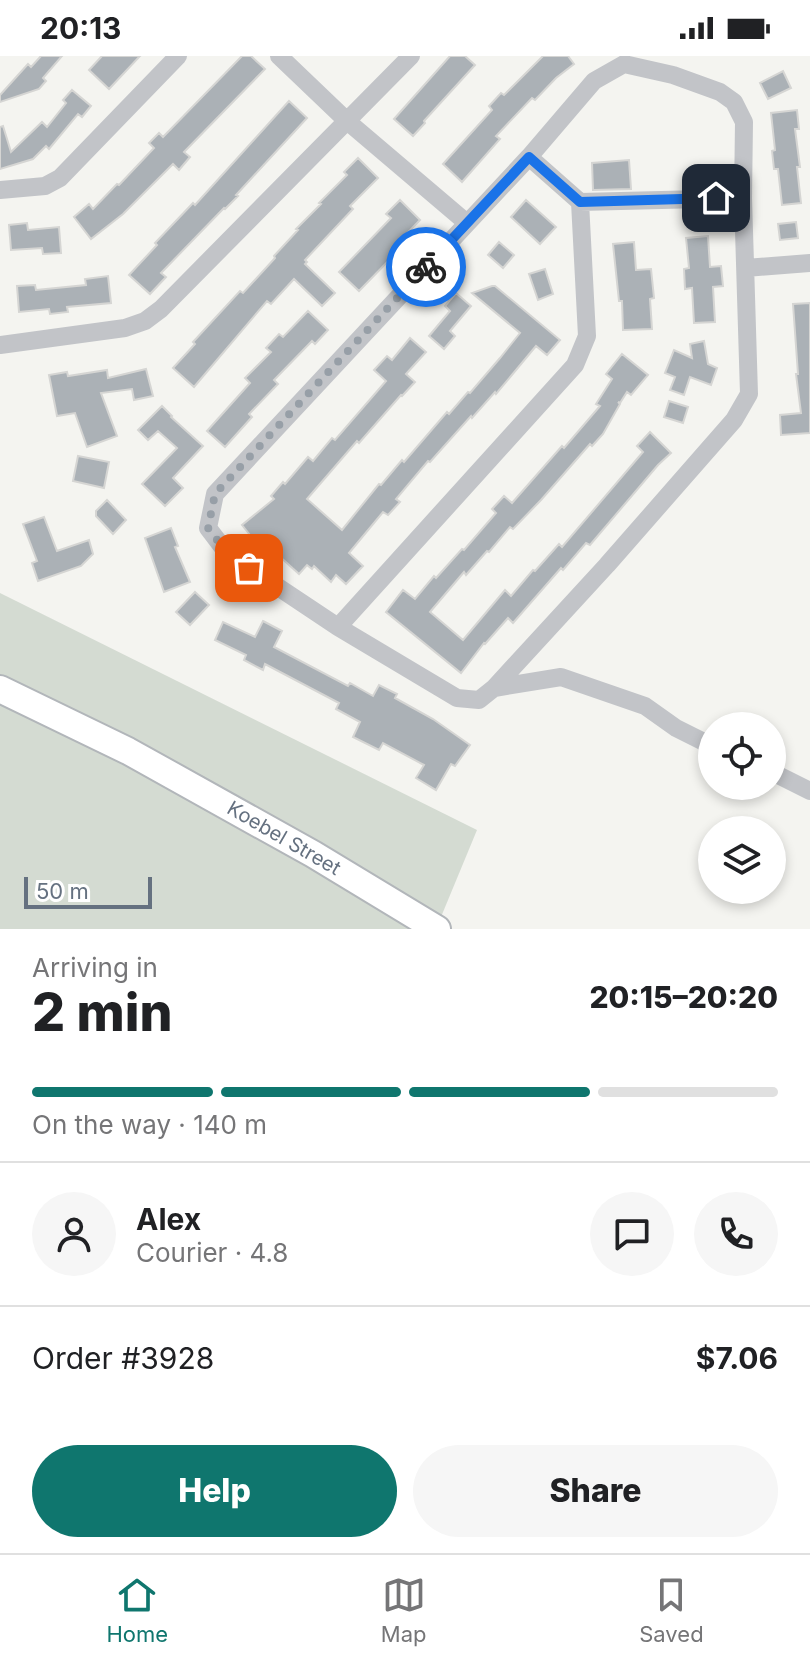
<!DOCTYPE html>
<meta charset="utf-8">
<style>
:root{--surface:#fff;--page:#f6f6f6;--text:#202124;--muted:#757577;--line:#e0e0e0;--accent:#0f766e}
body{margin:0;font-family:Inter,sans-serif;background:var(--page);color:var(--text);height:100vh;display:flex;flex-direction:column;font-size:30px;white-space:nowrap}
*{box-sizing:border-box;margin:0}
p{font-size:26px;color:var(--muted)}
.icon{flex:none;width:44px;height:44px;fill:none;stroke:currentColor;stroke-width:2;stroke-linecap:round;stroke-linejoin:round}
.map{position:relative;height:873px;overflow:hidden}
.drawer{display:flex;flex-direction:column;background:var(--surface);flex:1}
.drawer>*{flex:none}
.tools{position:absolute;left:698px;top:656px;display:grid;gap:16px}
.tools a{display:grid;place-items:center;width:88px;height:88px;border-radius:50%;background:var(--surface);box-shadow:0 4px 12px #0003;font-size:40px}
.scale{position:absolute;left:24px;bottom:20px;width:128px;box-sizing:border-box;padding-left:8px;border:4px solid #657180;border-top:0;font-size:22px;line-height:28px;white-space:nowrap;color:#657180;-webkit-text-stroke:6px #fff;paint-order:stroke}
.pin{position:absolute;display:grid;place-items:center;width:68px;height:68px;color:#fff;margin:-34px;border-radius:16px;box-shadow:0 4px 12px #0006}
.courier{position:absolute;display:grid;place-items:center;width:80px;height:80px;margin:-40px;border:6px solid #1a73e8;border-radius:50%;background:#fff;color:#222;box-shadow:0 2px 10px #0007}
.summary em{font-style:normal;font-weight:800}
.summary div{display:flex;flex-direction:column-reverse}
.summary{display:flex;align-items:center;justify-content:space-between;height:136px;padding:0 32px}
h1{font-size:52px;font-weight:800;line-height:60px}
.bar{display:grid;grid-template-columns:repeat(4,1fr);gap:12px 8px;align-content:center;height:96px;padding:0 32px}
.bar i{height:10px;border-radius:6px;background:var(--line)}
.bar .on{background:var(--accent)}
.bar p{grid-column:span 4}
.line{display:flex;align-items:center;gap:20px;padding:0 32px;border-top:2px solid var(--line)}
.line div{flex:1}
.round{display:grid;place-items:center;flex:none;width:84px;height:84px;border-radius:42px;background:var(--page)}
.cta{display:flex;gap:16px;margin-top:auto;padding:16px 32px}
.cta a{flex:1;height:92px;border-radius:48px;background:var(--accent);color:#fff;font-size:32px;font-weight:800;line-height:92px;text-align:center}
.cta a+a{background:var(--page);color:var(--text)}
.status{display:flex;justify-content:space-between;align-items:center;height:56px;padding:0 40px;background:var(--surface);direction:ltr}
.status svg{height:22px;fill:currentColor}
.tab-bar{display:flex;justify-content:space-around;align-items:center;height:112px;border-top:2px solid var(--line);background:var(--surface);font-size:22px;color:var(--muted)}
.tab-bar a{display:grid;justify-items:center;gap:4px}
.tab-bar .on{color:var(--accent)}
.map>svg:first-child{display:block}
</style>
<div class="status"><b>20:13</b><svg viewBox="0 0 49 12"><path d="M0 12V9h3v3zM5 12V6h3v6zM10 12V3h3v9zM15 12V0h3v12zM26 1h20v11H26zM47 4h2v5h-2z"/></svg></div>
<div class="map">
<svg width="810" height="873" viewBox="0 0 810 873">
<rect width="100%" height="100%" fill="#f4f4f0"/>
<!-- green -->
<path fill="#d4dbd2" d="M0,537L477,774L436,873H0Z"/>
<!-- building -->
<path fill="#abb1b6" stroke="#d5d5d3" stroke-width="2" d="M41,0H62L43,22L46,25L39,33L0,46V39L28,8L31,11Z
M102,0H140L109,33L89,14Z
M242,0H251L265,13L184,96L190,101L179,114L173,108L123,158L91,183L74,161L89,148L93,153L117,128L119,129L154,92L149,87L159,77L163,81Z
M450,0H465L475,9L424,65L425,67L413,80L394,63Z
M543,0H568L574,8L556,22L535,44L532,42L496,80L500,83L462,126L443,108L492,54L489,50L501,37L504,39Z
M783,15L791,32L768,43L760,27Z
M72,34L91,50L82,61L78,58L49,93L46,90L33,103L0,113V71L3,70L11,96L42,66L47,71L66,47L63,44Z
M289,45L307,62L236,139L238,140L225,153L224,152L161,217L166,221L150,238L129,219L157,189L155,187L193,147L195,149Z
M797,54L799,73H795L800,111H797L801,147L782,149L778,113H774L772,95L775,94L771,57Z
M358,102L378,122L350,150L353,153L305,204L307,206L305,208L335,237L322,250L294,223L271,248L267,245L194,331L173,312L195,288L193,286L240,235L243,237L275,202L274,200L298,174L296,173L321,148L319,147L347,119L344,116Z
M629,104L631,133L593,134L592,107Z
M400,144L420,164L394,191L398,195L359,235L339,216L391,162L386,158Z
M526,144L556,171L540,188L511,161Z
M796,166L798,182L780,184L778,168Z
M27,167L28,174L59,171L61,197L43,198L42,192L11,194L9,169Z
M708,180L710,211L721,210L723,230L713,231L715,266L694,267L692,232L685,233L684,213L689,212L686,182Z
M499,186L514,199L503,212L488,199Z
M634,186L636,214L651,213L654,242L650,243L652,273L623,274L622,245H619L613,188Z
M545,213L553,238L538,244L529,218Z
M108,220L111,247L67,251L68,256L50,258L49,253L19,256L17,230L35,229L36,234L86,229L85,223Z
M492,230H495L560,284L547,299L536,290L496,338L495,336L472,362L471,360L430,406L428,405L396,443L400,446L388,459L383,456L349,497L363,510L346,528L336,519L331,526L314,510L312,513L307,509L299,518L277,498L270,504L242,469L274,443L271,440L283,426L285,428L308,401L313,405L332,382L335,384L386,325L374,314L387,300L392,304L410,282L426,296L406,318L415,326L402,340L401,339L359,387L357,385L307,443L342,474L379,428L381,429L402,404L404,406L447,356L449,358L468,336L470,337L500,302L520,277L472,237Z
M456,237L471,250L450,275L455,280L444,293L429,280L450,255L445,250Z
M810,247V377L781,379L780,359L801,357L796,318H798L793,248Z
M308,255L328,274L315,288L312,285L274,324L278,328L249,358L252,361L225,391L207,375L250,327L245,322L271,296L266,292L279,278L283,281Z
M704,285L708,308L717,312L711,329L690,321L684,339L670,334L675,321L665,317L674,294L692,302L690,288Z
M622,298L648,319L631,339L627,336L620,347L618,346L620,348L603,378L592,390L590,388L541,444L513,473L510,471L489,496L487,495L466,519L464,516L430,556L463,584L505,534L511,540L533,514L535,515L559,488L562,491L643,396L637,390L650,376L671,397L658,409L590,489L586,487L563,514L561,512L513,567L508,562L485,588L484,587L461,617L386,556L403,534L415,543L434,520L436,522L462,493L464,494L496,457L492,453L504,440L512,447L562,390L564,392L600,350L596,348L612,323L606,318Z
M146,313L153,340L134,344L132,333L101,337L117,380L87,391L75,357L57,360L49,319L67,316L68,320L107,314L108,322Z
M669,345L688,351L683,367L664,361Z
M162,350L172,360L171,361L203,390L173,422L183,432L165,450L142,428L177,392L158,375L148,384L138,374Z
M78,400L109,406L104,432L73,425Z
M107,444L126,464L113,478L96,460V455Z
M44,461L57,495L89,484L93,498L81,510L38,525L32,507L37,505L23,468Z
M171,472L178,490L175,491L190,526L164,536L145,482Z
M195,536L209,549L190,569L176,556Z
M263,565L282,575L274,591L348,630L350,627L373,640L379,629L397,638L395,642L433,663L470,689L455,710L451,708L436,734L416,722L424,709L383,687L379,694L353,681L360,666L336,653L339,647L265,608L263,614L244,604L246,599L215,584L223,566L255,581Z"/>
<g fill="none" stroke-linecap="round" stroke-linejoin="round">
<!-- secondary casing -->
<g stroke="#b2b6ba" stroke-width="30">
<path id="secondary" d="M0,633L128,695L313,798L437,873"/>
</g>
<!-- minor -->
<path stroke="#c2c4c8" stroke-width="18" d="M279,0L347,65L467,167
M529,101L594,25L624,8L673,19L720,36L734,46L744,66L743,142L749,338L734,364L607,509L494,632L479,644L457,642L338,571L227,497L208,472L215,438L529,101L580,146L743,142
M0,134L45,130L60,122L178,0
M746,212L810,207
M0,289L125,272L145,265L161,253L411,0
M338,571L575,309L587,280L580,146
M494,632L561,621L645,650L676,672L712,690
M772,716L810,735"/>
<!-- secondary -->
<use href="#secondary" stroke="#fff" stroke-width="26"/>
</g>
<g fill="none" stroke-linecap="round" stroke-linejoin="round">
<!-- done -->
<path stroke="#979fa7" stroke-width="8" stroke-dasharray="0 14.4" d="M249,512L227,497L208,472L215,438L426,211"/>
<!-- route -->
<path stroke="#1a73e8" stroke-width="10" d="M426,211L529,101L580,146L716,142"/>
</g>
<g text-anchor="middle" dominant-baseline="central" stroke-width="8" stroke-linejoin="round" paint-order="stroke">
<!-- street labels -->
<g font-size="20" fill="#657180" stroke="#fff">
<text transform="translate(284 782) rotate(30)">Koebel Street</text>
</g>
</g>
</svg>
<div class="tools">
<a><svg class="icon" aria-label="locate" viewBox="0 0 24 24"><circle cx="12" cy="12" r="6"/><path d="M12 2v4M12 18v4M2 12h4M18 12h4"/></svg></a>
<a><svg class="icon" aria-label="layers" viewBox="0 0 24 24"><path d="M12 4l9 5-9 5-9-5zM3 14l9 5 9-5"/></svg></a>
</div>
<div class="scale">50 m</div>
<div class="pin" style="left:249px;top:512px;background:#ea580c"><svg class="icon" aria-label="bag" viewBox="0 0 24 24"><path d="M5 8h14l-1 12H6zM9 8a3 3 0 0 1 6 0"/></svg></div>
<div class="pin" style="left:716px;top:142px;background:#1f2937"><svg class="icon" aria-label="home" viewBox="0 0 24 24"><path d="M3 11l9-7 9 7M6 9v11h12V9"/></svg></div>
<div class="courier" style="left:426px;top:211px"><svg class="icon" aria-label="bike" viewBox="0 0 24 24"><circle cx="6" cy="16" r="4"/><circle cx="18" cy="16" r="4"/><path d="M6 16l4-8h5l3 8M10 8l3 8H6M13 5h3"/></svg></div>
</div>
<section class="drawer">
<div class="summary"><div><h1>2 min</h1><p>Arriving in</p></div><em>20:15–20:20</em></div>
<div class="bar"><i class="on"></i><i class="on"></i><i class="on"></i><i></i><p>On the way · 140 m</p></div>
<div class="line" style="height:144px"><a class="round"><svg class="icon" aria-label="person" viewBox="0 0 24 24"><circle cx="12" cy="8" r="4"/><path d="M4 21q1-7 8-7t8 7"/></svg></a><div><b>Alex</b><p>Courier · 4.8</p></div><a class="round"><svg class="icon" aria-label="chat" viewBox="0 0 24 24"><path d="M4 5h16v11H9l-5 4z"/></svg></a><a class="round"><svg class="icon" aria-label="phone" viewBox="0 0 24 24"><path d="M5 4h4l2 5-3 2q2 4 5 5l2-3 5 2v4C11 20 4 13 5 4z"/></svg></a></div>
<div class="line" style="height:104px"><div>Order #3928</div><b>$7.06</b></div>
<div class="cta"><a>Help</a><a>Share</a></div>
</section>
<nav class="tab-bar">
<a class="on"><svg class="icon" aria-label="home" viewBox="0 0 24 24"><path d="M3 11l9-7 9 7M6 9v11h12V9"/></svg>Home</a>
<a><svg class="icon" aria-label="map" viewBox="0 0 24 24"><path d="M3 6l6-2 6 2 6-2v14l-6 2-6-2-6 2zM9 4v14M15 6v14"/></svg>Map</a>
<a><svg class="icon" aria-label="saved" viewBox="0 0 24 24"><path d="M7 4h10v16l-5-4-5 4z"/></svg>Saved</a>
</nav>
